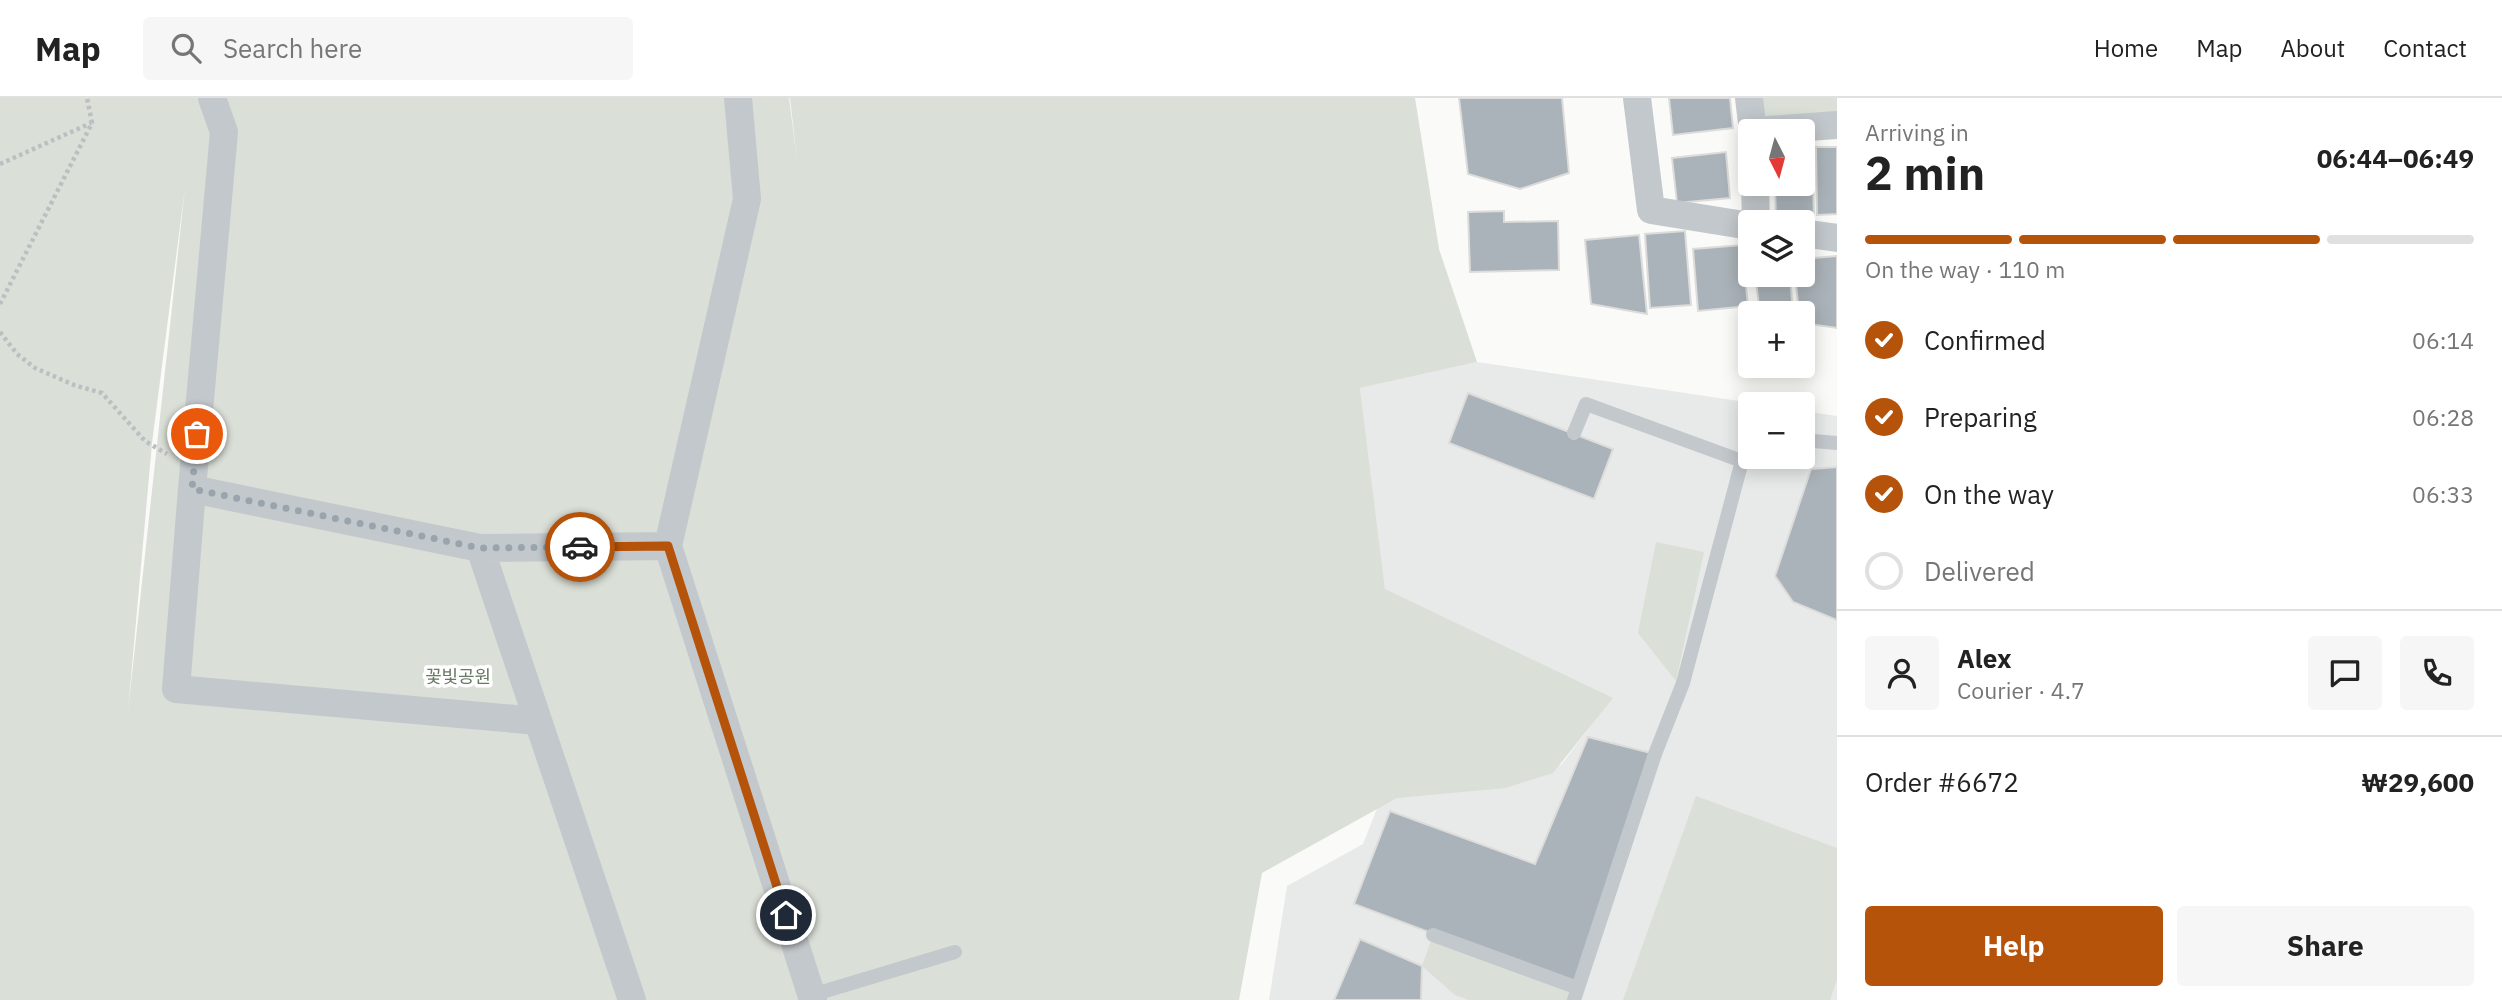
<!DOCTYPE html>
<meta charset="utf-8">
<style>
:root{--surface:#fff;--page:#f6f6f6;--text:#222;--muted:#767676;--line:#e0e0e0;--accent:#b45309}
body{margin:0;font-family:"IBM Plex Sans","Noto Sans KR",sans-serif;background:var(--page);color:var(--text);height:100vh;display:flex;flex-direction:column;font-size:26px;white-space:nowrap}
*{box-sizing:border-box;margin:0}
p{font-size:23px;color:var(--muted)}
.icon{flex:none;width:38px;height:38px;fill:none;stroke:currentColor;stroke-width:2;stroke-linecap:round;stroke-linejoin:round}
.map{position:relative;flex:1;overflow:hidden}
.side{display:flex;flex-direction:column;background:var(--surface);width:665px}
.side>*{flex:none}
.needle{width:46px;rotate:174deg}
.controls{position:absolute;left:1738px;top:21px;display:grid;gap:14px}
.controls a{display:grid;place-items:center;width:77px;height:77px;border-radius:7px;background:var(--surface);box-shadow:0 4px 18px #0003;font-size:35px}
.pin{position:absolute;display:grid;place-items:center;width:60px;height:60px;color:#fff;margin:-30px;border:4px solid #fff;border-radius:50%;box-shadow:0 2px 7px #0007}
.courier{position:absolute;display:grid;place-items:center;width:70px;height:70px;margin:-35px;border:5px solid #b45309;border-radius:50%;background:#fff;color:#222;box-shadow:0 2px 9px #0007}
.head em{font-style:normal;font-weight:700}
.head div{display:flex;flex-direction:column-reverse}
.head{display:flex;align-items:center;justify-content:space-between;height:119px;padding:0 28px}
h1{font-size:46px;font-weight:700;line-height:52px}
.bar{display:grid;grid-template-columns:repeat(4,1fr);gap:10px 7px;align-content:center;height:84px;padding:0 28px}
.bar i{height:9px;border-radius:5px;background:var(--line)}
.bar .current{background:var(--accent)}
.bar p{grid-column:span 4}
.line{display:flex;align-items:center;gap:18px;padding:0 28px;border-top:2px solid var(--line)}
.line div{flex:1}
.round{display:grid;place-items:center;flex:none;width:74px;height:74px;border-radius:7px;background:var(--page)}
ol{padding:0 28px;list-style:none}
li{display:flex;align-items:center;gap:21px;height:77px}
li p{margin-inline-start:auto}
li .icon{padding:7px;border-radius:50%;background:var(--accent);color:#fff;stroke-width:4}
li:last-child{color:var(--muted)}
li i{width:38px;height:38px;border:4px solid var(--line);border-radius:50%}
.button{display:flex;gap:14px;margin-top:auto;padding:14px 28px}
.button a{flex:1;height:80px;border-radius:7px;background:var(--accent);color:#fff;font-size:28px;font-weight:700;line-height:80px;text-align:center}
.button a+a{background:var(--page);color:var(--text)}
header{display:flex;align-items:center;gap:42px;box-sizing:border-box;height:98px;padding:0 35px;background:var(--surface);border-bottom:2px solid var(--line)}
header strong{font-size:33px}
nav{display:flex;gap:38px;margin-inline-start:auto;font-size:24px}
.search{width:490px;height:63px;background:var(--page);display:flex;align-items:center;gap:18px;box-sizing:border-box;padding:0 24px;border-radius:7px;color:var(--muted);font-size:26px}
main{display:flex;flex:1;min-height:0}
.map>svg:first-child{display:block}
</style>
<header>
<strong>Map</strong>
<div class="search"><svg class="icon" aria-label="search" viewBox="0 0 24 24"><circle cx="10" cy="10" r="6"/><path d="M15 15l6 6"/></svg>Search here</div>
<nav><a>Home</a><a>Map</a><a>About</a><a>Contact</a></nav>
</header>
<main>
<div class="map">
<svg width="1837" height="902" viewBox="0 0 1837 902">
<rect width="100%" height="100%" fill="#fafaf8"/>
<!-- built -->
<path fill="#e8e9e9" d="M1477,264L1759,306H1750V359H1802L1803,313L1837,318V902H1269L1287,788L1363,746L1388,683L1505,675L1561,667L1612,600L1385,492L1360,290Z"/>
<!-- green -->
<path fill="#dadfd7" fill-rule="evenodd" d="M0,0H789L797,61L790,0H1415L1439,151L1477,264L1360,290L1385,491L1613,600L1553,675L1505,690L1397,700L1262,775L1239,902H0ZM185,90L128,613L152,345Z
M1753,0H1837V22L1755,29Z
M1656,444L1704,454L1676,583L1638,535Z
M1696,698L1837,750V882L1830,902H1623Z
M1433,837L1578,890L1574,902H1469L1455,897L1422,868Z"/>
<!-- building -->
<path fill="#aab3b9" stroke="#dcdcda" stroke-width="2" d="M1459,0H1562L1569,75L1520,91L1468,76Z
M1669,0H1730L1733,30L1673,37Z
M1802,44H1812L1814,119L1776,121L1775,86H1802Z
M1816,49H1837V116L1817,117Z
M1726,54L1730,100L1677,105L1672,60Z
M1504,113V124L1558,123L1559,172L1470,174L1468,114Z
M1685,133L1691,207L1650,210L1645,136Z
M1639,137L1647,216L1591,206L1585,142Z
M1742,147L1748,208L1698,213L1693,151Z
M1837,158V230L1802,225V215H1799L1795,177H1802V161Z
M1755,177H1790L1793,215H1760Z
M1468,295L1613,351L1594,401L1449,345Z
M1837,369V522L1793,504L1775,478L1811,371Z
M1588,639L1655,656L1578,890L1354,806L1390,713L1535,766Z
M1360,841L1422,868L1421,902H1334Z"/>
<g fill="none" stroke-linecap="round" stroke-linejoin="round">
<!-- path -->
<path stroke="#bbbfc2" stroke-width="4.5" stroke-dasharray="3.5 3.5" stroke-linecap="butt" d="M0,66L91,25
M0,206L92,25L87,0
M0,234L17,256L35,270L74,287L102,295L145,343L167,356"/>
<!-- lane -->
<path stroke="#c3c8cc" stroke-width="14" d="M1574,335L1586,306L1742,363L1683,585L1655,656L1574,902
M1802,342L1837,345
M1433,837L1578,890
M812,897L955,854"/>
<!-- street -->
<path stroke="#c3c8cc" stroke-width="28" d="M212,0L224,34L192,391L480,450L668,448
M738,0L747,101L668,448L813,902
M1637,0L1651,112L1750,128
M1749,0L1753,33
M1753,33L1837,27
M1755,86L1756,124
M1802,135L1837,140
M192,391L176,591L538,623
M480,450L632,902"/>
</g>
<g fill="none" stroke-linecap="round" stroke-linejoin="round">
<!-- done -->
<path stroke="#99a4ac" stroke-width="7" stroke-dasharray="0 12.6" d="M197,336L192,391L480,450L580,449"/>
<!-- route -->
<path stroke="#b45309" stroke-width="9" d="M580,449L668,448L786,817"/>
</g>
<g text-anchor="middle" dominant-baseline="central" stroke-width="7" stroke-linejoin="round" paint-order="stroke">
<!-- park labels -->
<g font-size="18" fill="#687a64" stroke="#fff">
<text x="458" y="578">꽃빛공원</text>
</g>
</g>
</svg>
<div class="controls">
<a><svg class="needle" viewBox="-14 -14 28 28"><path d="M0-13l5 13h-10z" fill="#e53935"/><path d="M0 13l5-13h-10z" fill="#767676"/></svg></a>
<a><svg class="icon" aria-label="layers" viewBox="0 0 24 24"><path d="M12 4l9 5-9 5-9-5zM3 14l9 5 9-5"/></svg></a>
<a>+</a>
<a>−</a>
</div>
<div class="pin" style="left:197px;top:336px;background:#ea580c"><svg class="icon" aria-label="bag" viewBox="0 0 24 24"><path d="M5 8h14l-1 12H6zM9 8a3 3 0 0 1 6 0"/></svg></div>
<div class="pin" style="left:786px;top:817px;background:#1f2937"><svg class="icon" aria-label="home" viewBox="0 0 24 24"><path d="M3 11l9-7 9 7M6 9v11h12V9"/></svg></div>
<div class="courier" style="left:580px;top:449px"><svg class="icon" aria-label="car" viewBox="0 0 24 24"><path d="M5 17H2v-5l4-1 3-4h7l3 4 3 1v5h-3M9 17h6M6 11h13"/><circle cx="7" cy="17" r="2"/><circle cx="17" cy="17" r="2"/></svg></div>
</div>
<section class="side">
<div class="head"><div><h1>2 min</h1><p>Arriving in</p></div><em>06:44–06:49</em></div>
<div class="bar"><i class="current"></i><i class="current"></i><i class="current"></i><i></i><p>On the way · 110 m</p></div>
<ol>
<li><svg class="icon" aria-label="check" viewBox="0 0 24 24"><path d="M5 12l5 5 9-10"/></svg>Confirmed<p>06:14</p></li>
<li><svg class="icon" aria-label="check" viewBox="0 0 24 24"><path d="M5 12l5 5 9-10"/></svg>Preparing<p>06:28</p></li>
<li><svg class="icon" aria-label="check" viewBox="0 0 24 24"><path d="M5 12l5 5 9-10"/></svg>On the way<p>06:33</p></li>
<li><i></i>Delivered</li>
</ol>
<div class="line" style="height:126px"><a class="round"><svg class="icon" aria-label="person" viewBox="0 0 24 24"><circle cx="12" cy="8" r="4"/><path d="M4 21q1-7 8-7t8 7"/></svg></a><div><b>Alex</b><p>Courier · 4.7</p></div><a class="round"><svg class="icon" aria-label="chat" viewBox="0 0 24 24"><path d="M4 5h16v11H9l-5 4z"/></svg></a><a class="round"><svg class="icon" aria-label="phone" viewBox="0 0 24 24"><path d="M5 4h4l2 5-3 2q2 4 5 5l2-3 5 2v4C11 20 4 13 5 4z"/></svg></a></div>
<div class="line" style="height:91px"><div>Order #6672</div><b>₩29,600</b></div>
<div class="button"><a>Help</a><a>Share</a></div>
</section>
</main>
